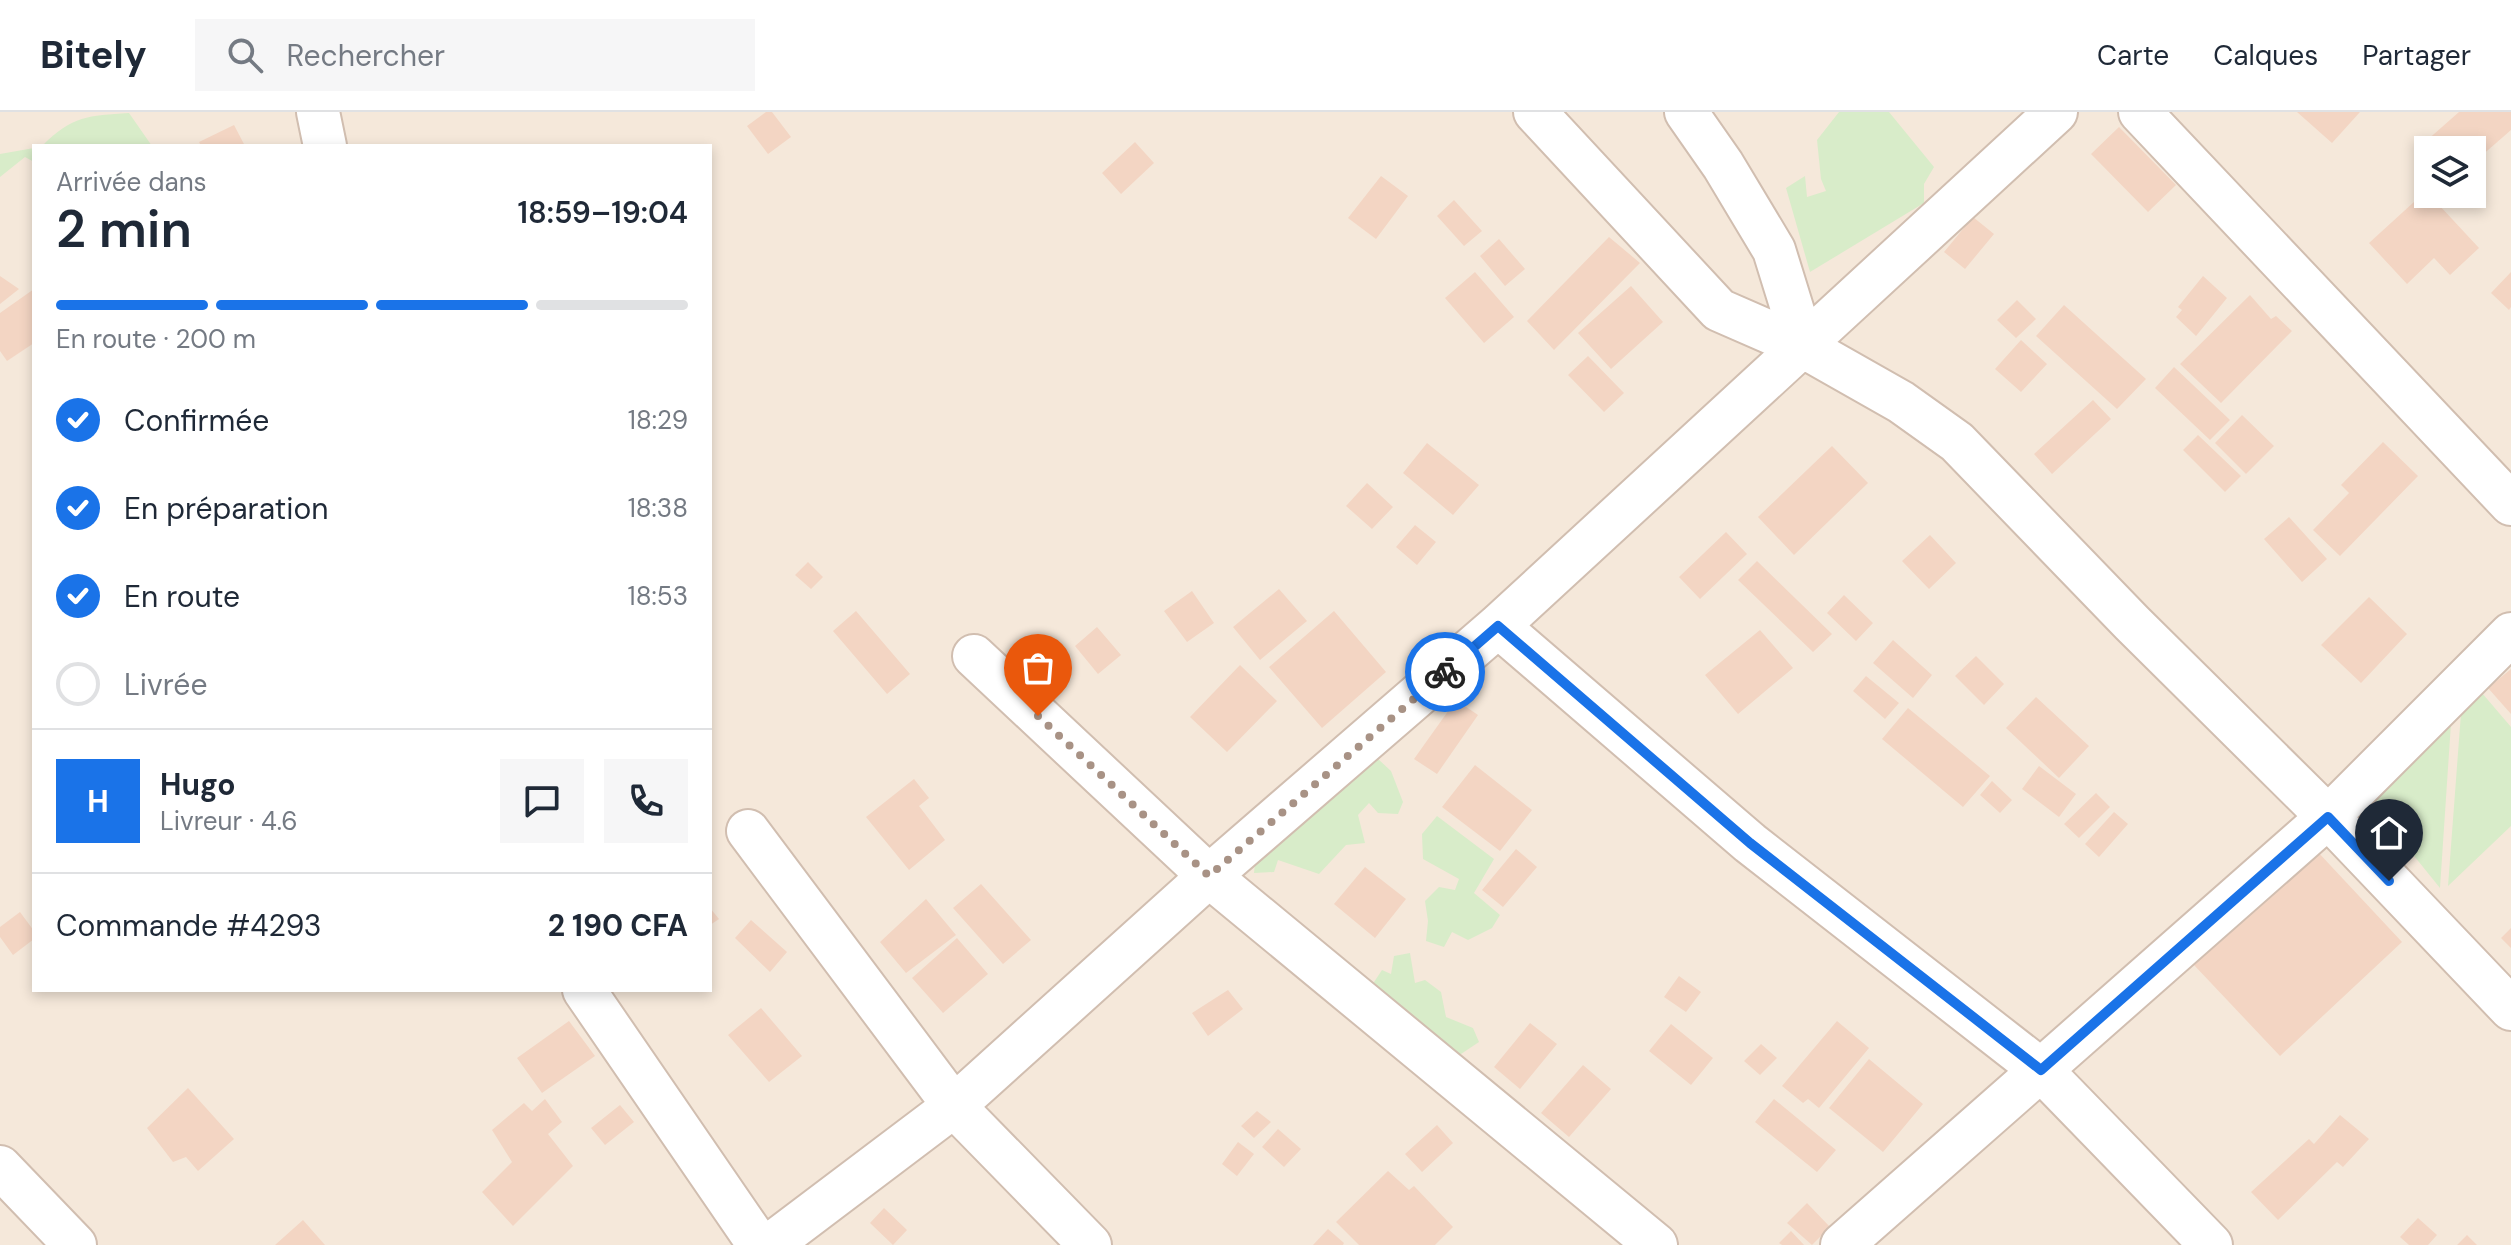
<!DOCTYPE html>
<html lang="fr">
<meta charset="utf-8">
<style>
:root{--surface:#fff;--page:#f6f6f7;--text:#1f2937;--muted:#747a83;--line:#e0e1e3;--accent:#1a73e8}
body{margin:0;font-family:"DM Sans",sans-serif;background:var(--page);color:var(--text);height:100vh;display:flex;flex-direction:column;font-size:30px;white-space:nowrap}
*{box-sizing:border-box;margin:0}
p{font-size:26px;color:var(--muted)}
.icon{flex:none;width:44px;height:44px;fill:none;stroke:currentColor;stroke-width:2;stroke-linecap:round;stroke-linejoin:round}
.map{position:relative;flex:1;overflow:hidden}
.side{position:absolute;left:32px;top:32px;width:680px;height:848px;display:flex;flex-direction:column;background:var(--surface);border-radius:0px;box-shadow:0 4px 12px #0003}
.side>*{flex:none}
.controls{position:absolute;left:2414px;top:24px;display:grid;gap:16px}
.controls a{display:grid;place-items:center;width:72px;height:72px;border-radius:0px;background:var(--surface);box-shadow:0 4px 12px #0003;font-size:40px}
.pin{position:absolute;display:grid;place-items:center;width:68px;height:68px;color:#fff;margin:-82px -34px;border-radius:50% 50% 50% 0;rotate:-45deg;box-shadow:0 0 8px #0007}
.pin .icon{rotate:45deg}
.courier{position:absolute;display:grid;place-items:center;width:80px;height:80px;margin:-40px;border:6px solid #1a73e8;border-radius:50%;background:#fff;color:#222;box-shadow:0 2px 10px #0007}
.summary em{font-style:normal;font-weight:600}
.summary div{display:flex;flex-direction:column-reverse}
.summary{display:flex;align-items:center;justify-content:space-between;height:136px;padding:0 24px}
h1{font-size:52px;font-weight:600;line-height:60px}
.bar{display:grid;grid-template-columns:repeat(4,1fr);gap:12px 8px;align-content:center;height:96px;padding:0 24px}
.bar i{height:10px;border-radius:6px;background:var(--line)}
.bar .selected{background:var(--accent)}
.bar p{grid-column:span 4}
.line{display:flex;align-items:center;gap:20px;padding:0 24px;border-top:2px solid var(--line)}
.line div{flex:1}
.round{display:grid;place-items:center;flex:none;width:84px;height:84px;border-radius:0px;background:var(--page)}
ol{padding:0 24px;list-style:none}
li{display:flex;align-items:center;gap:24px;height:88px}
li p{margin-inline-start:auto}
li .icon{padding:8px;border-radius:50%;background:var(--accent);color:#fff;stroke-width:4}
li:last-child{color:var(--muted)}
li i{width:44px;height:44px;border:4px solid var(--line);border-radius:50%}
header{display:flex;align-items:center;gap:48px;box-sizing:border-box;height:112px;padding:0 40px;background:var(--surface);border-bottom:2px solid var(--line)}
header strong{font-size:38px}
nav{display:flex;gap:44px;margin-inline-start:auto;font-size:28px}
.search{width:560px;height:72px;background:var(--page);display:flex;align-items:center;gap:20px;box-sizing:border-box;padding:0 28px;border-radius:0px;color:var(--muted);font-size:30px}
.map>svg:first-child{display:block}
</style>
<header>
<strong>Bitely</strong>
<div class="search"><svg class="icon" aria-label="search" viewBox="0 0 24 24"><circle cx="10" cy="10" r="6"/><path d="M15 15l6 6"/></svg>Rechercher</div>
<nav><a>Carte</a><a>Calques</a><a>Partager</a></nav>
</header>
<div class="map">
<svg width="2511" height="1133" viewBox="0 0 2511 1133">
<rect width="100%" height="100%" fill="#fdf6ec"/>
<!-- residential -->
<path fill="#f5e8da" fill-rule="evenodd" d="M0,0H2511V1133H0ZM34,34H710V878H34ZM2428,38H2472V82H2428Z"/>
<!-- green -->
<path fill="#d8ecc9" d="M1839,0H1889L1934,55L1924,72V91L1810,160L1786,76L1805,64L1807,85L1826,79L1821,67L1817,28Z
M129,1L152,34H42C73,3 88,4 129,1Z
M34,36V50L25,45L0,65V42Z
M2476,574L2511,615V714L2448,774L2462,588Z
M2452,596L2440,776L2364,682Z
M1377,646L1391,659L1403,690L1398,702L1378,701L1369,691L1358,703L1365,731L1346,733L1319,762L1278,748L1274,760L1254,761L1257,733Z
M1437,704L1494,747L1474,781L1500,803L1492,816L1468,828L1452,820L1444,835L1426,829L1428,809L1425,789L1439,775L1455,778L1459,767L1423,747L1422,722Z
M1410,841L1415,871L1425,868L1441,880L1446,905L1473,916L1479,930L1449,950L1368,879L1382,858L1391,862L1394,844Z"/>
<!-- building -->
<path fill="#f3d5c3" d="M766,0H772L791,25L768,42L747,14Z
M2297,0H2360L2332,31Z
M2459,0H2511V18L2472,52V38H2428V49L2417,37Z
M234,13L245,34H201L199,30Z
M2119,15L2176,73L2148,100L2091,42Z
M1135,30L1154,51L1121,82L1102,61Z
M1381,64L1408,84L1376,127L1348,106Z
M2426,79L2479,136L2450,163L2434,146L2407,172L2369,131Z
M1454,88L1482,119L1464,134L1437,104Z
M1973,105L1994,122L1965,157L1944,140Z
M1609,125L1640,151L1554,238L1527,209Z
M1499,127L1525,157L1505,174L1480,144Z
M1475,160L1514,205L1484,231L1445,186Z
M2511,160V195L2509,198L2491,181Z
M0,164L19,177L0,192Z
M2203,164L2227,186L2196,224L2176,205L2182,198L2178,195Z
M1631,174L1663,210L1611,257L1578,221Z
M34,177V231L7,249L0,239V201Z
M2250,183L2271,207L2276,204L2292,219L2221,291L2180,252Z
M2017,188L2036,207L2016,226L1997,208Z
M2064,193L2146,267L2117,297L2036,224Z
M2021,228L2047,252L2021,280L1995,257Z
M1588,244L1624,281L1604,300L1568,263Z
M2174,255L2230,308L2210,328L2155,276Z
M2093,288L2111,307L2052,362L2034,342Z
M2242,303L2274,334L2246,362L2215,331Z
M2198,323L2241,364L2225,380L2183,338Z
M2383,330L2418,364L2340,444L2313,418L2349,381L2341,373Z
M1427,331L1479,373L1453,403L1403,361Z
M1832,334L1868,371L1794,443L1758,405Z
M1367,371L1393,395L1372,417L1346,394Z
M2289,405L2327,447L2302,470L2264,427Z
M1415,413L1436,430L1417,453L1396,435Z
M1726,420L1747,442L1700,487L1679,465Z
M1930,423L1956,451L1929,477L1902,449Z
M1757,449L1832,522L1813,540L1738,468Z
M808,450L823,465L811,477L795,463Z
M1279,477L1307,509L1260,548L1233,515Z
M1192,479L1214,511L1187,530L1164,499Z
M1844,483L1873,511L1856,529L1827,501Z
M2369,485L2407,522L2361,571L2321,533Z
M856,499L910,562L887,582L833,519Z
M1334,499L1386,560L1322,616L1269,555Z
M1097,515L1121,543L1098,562L1075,534Z
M1760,518L1793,556L1738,602L1705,563Z
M1893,528L1932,563L1913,586L1873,551Z
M1976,544L2004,572L1984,593L1955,564Z
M1240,553L1277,589L1227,640L1190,605Z
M2511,557V602L2488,576Z
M1866,564L1899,591L1885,607L1853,579Z
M2036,585L2089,634L2059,666L2006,616Z
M1456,588L1478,603L1437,662L1414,647Z
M1908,596L1990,664L1963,695L1882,627Z
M1475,653L1532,698L1500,739L1442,695Z
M2039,654L2076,682L2059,705L2022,677Z
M914,667L929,686L919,694L945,728L909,758L866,705Z
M1992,669L2012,688L2000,701L1980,683Z
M2096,681L2110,695L2079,726L2064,712Z
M2114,700L2128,712L2099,745L2085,732Z
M1516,737L1537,755L1503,795L1482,778Z
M2316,738L2402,830L2280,944L2194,853Z
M1365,755L1406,787L1375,826L1334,792Z
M981,772L1031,828L1003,852L953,796Z
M926,787L956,823L906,861L880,830Z
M710,796L719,807L710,813Z
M20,800L34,819V827L13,843L0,825V815Z
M751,808L787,840L770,860L735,826Z
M2511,816V836L2501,826Z
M957,826L988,862L943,901L912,866Z
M1679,864L1701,880L1686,900L1664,885Z
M1228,878L1243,897L1208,924L1192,901Z
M761,896L802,944L769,970L728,923Z
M569,909L595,944L542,981L517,946Z
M1837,909L1869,936L1819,996L1808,987L1803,991L1782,974Z
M1530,911L1557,932L1520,977L1494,955Z
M1671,912L1713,946L1691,973L1649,939Z
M1761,932L1777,946L1760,963L1744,949Z
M1869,947L1923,992L1883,1040L1829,996Z
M1583,953L1611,977L1569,1025L1541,1001Z
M188,976L234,1027L198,1059L186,1045L173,1050L147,1016Z
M545,987L562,1010L548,1022L573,1054L513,1114L482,1080L512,1050L492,1018L524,991L532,999Z
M1774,987L1836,1038L1817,1060L1755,1010Z
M620,993L634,1010L605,1033L591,1016Z
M1257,999L1271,1010L1254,1026L1241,1014Z
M2340,1003L2369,1027L2343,1055L2337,1050L2278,1108L2251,1080L2309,1027L2314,1032Z
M1437,1013L1453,1031L1422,1060L1405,1042Z
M1278,1017L1301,1037L1284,1055L1262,1035Z
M1238,1030L1254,1042L1237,1064L1222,1052Z
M1388,1059L1409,1078L1414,1074L1453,1115L1435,1133H1359L1336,1110Z
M1807,1091L1830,1115L1812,1133L1787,1111Z
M884,1096L907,1118L893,1133L870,1111Z
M2418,1106L2437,1123L2428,1133H2409L2400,1125Z
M303,1108L325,1133H275Z
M1328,1117L1344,1131L1343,1133H1313Z
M1791,1119L1804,1133H1782L1779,1131Z
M2467,1123L2477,1133H2457Z"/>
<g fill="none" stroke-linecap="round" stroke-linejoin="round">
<!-- minor casing -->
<g stroke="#d1beb0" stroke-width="46">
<path id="minor" d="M318,0L325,34
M1535,0L1719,198L1804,235L1901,290L1957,330L2132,511L2328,705L2511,897
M1686,0L1723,53L1774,138L1804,235
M2140,0L2511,392
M1498,514L1750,731L2041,958L2211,1133
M974,544L1209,764L1656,1133
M748,719L954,994L1090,1133
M584,878L759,1133
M0,1055L75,1133
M770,1133L954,994L1209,764L1498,514L2056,0
M1842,1133L2328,705L2511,522"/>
</g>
<!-- minor -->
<use href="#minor" stroke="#fff" stroke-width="42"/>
</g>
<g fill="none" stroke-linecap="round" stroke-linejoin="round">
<!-- done -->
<path stroke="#a89285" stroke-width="8" stroke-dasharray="0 14.4" d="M1038,604L1209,764L1445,560"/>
<!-- route -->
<path stroke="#1a73e8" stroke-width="10" d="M1445,560L1498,514L1750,731L2041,958L2328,705L2389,769"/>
</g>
</svg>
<div class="controls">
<a><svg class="icon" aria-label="layers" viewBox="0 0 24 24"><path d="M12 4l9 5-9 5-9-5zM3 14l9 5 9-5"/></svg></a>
</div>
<div class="pin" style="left:1038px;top:604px;background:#ea580c"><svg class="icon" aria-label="bag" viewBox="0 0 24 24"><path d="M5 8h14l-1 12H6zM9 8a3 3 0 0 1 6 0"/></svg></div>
<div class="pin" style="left:2389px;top:769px;background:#1f2937"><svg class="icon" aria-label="home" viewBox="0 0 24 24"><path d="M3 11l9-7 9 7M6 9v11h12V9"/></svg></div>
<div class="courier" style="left:1445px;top:560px"><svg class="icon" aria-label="bike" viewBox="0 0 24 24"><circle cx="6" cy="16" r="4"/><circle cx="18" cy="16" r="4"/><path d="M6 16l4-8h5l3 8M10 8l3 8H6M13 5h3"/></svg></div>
<section class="side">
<div class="summary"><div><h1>2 min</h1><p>Arrivée dans</p></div><em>18:59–19:04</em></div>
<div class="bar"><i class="selected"></i><i class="selected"></i><i class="selected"></i><i></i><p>En route · 200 m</p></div>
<ol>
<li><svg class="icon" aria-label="check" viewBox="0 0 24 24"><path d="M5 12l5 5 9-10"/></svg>Confirmée<p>18:29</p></li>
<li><svg class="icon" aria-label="check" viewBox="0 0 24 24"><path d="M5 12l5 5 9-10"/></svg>En préparation<p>18:38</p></li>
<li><svg class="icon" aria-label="check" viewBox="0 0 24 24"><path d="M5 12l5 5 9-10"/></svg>En route<p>18:53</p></li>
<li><i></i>Livrée</li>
</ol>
<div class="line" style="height:144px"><b class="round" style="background:var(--accent);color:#fff">H</b><div><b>Hugo</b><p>Livreur · 4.6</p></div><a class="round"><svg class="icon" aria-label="chat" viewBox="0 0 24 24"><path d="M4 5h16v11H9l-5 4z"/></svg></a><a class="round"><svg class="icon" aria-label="phone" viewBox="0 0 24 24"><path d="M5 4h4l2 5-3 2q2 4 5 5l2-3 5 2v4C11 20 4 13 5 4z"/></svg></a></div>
<div class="line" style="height:104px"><div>Commande #4293</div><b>2 190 CFA</b></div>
</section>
</div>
